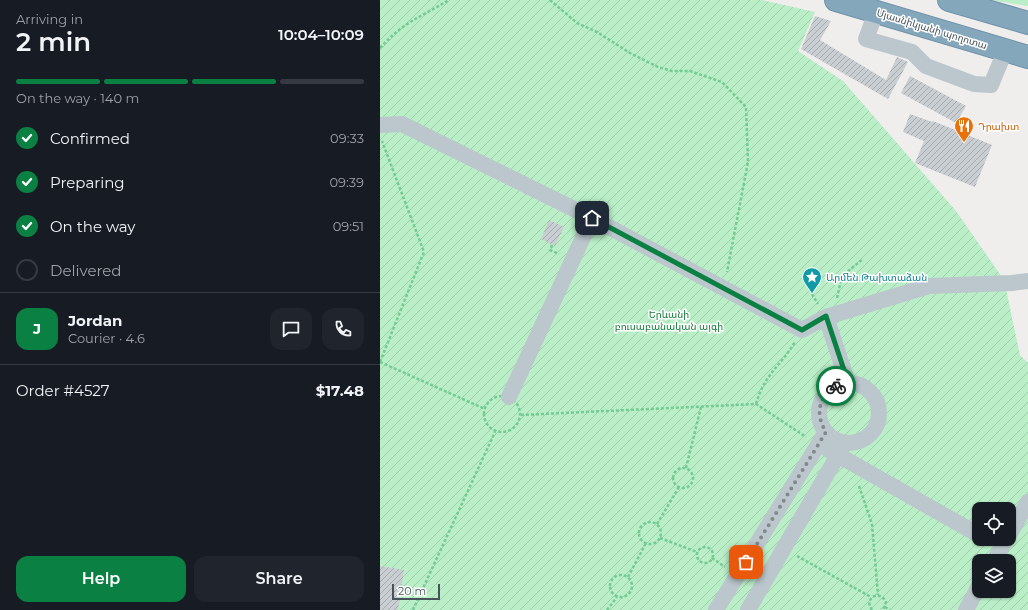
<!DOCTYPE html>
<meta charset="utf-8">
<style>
:root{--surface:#171b24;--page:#20242c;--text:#f1f3f6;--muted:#9ea1a6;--line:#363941;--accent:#0b8043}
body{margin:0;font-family:Montserrat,"Noto Sans Armenian",sans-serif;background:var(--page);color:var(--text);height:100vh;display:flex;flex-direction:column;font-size:15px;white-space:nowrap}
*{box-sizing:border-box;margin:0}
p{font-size:13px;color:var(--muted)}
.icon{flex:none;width:22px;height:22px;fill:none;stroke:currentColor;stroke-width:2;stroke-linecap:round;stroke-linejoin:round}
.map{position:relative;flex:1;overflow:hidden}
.side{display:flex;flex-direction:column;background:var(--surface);width:380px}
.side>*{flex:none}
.buttons{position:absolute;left:592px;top:502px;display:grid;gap:8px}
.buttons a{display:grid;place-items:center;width:44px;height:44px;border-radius:8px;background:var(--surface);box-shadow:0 1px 3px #0004;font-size:20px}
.scale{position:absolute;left:12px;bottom:10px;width:48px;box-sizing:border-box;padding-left:4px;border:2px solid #45535a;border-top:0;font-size:11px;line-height:14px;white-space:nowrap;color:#45535a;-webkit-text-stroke:3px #fff;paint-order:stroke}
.pin{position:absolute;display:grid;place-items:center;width:34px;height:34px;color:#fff;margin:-17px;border-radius:8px;box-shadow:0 2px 6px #0006}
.courier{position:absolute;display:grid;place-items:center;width:40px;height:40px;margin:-20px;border:3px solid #0b8043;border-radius:50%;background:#fff;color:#222;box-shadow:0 1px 5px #0007}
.head em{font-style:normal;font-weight:600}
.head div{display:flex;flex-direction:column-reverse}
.head{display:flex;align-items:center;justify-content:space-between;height:68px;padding:0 16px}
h1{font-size:26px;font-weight:600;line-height:30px}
.bar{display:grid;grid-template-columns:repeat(4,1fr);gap:6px 4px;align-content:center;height:48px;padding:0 16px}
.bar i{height:5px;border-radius:3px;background:var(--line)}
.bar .active{background:var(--accent)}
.bar p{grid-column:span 4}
.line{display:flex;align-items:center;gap:10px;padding:0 16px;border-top:1px solid var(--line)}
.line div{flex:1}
.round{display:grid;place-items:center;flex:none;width:42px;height:42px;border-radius:12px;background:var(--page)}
ol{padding:0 16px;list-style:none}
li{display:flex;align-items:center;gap:12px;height:44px}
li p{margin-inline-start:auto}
li .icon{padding:4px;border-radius:50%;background:var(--accent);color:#fff;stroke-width:4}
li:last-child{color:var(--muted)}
li i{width:22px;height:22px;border:2px solid var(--line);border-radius:50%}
.cta{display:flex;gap:8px;margin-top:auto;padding:8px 16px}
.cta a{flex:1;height:46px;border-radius:12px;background:var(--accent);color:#fff;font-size:16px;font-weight:600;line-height:46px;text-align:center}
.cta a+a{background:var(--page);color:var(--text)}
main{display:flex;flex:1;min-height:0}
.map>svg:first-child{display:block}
</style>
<main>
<section class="side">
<div class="head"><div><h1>2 min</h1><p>Arriving in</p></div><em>10:04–10:09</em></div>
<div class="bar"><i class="active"></i><i class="active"></i><i class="active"></i><i></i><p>On the way · 140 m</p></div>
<ol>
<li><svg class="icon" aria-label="check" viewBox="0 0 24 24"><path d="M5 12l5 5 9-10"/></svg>Confirmed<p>09:33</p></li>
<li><svg class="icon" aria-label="check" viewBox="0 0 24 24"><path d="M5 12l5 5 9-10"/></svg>Preparing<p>09:39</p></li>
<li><svg class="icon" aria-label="check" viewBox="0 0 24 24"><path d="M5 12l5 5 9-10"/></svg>On the way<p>09:51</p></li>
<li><i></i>Delivered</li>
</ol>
<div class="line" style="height:72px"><b class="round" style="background:var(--accent);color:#fff">J</b><div><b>Jordan</b><p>Courier · 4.6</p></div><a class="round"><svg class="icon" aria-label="chat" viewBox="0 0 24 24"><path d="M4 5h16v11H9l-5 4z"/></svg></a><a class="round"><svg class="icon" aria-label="phone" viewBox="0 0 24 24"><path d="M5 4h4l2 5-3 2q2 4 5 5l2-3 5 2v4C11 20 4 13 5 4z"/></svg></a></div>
<div class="line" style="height:52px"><div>Order #4527</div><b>$17.48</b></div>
<div class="cta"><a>Help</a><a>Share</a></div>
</section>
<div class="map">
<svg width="648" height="610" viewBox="0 0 648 610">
<defs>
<pattern id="garden-furrows" width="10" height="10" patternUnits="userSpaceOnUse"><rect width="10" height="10" fill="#baeec7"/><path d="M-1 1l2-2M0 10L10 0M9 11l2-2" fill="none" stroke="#a1cead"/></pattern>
<pattern id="building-hatch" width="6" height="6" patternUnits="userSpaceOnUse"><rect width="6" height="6" fill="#c9ced2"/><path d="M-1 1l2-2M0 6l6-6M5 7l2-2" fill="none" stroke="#a5aaad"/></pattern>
</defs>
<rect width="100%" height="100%" fill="#f0eded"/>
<!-- green -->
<path fill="#baeec7" d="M610,0H648V6Z"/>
<!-- garden -->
<path fill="url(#garden-furrows)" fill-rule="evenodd" d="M0,0H382L435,12L418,51L463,81L576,211L624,280L640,355L648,363V610H0ZM599,509H629V539H599ZM599,561H629V591H599Z"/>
<!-- building -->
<path fill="url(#building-hatch)" d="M435,16L451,21L440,40L506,80L517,57L528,62L508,99L421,49Z
M530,76L586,106L576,123L521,93Z
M530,114L552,122L553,121L612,145L595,187L535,163L544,141L523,132Z
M169,220L184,227L175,246L161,239Z
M0,566L24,570L18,610H0Z"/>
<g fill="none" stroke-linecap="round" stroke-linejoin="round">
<!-- highway casing -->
<g stroke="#6f92a8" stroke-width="24">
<path id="highway" d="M456,0L648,57
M569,0L648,23"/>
</g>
<!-- path -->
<path stroke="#72cc93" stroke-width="2.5" stroke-dasharray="3 2" stroke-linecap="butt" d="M170,0L197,23L217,32L250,53L278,67L292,71H310L342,82L366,107L368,162L347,272
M0,48C23,22 41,17 69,0
M172,245L170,250L179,254
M432,294L438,304
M457,298L462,276L483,259
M0,362L44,252L2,141
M0,362L105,409
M104 414a18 18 0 1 1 36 0a18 18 0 1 1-36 0Z
M376,404C385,373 400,367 415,342
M141,415L376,404L426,437
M293 478a10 10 0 1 1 20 0a10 10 0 1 1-20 0Z
M306,468L321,407
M479,486L492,524L498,595
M259 533a11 11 0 1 1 22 0a11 11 0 1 1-22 0Z
M277,524L299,487
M280,538L317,552
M317 555a8 8 0 1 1 16 0a8 8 0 1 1-16 0Z
M417,556L491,597
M332,558L345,567
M230 586a11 11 0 1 1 22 0a11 11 0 1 1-22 0Z
M248,577L266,543
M505,607L510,610
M33,610L115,432
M227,610L237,597
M492,610C483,598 500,589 506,602L503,610"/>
<!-- minor -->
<path stroke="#bbc7cc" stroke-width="16" d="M496,12L486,39L532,52L546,66L594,84L611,85L625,51
M0,125L22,124L212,218L422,330L446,317
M468,383L446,317L549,286L632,283L648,281
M439 413a30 30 0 1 1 60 0a30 30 0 1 1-60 0Z
M129,397L212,218
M449,450L599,535
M629,535L648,502
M614,561L626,539
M336,610L446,432
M368,610L465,443
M586,610L599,586"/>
<!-- highway -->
<use href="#highway" stroke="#84a7bc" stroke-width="22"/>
</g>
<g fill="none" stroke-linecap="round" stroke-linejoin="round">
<!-- done -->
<path stroke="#81898d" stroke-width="4" stroke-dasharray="0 7.2" d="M366,562L446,432C435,414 438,397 456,386"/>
<!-- route -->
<path stroke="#0b8043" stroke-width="5" d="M212,218L422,330L446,316L468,382L456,386"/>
</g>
<!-- icons -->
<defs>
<g id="restaurant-pin" transform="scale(1)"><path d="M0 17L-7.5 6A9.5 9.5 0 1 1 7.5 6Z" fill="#e8710a" stroke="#fff"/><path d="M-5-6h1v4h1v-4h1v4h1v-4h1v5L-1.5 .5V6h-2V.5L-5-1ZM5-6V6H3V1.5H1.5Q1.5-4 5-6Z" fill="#fff"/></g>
<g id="sight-pin" transform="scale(1)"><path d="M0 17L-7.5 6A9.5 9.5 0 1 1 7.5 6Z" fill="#0f9aa8" stroke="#fff"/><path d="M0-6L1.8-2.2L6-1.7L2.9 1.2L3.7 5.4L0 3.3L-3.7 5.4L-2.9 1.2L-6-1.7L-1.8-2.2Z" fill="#fff"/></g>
</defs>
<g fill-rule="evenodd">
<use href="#restaurant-pin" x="584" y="126"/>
<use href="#sight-pin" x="432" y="277"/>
</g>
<g text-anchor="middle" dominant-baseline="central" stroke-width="3" stroke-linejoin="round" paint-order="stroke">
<!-- street labels -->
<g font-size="10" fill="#45535a" stroke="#fff">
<text transform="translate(552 29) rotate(17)">Մյասնիկյանի պողոտա</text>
</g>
<!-- food labels -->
<g font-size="10" fill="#c56008" stroke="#fff" text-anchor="start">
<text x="598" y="126">Դրախտ</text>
</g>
<!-- culture labels -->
<g font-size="10" fill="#0d838f" stroke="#fff" text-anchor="start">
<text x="446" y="277">Արմեն Թախտաձան</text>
</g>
<!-- park labels -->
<g font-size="10" fill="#167b3a" stroke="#fff">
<text x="289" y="314">Երևանի<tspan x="289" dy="12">բուսաբանական այգի</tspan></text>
</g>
</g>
</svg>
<div class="buttons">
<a><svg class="icon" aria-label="locate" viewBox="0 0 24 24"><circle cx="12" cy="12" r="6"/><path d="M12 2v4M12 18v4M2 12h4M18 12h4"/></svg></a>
<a><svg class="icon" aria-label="layers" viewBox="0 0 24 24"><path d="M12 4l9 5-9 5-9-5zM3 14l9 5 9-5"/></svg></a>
</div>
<div class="scale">20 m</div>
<div class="pin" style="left:366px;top:562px;background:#ea580c"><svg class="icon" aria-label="bag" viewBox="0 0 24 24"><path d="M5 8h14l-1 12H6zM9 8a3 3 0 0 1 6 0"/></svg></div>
<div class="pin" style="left:212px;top:218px;background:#1f2937"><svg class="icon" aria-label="home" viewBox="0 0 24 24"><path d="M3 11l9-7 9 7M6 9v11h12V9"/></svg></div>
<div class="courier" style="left:456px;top:386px"><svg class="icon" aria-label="bike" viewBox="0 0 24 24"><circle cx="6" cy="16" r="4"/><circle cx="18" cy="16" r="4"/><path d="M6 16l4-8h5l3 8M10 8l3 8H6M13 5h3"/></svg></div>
</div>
</main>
